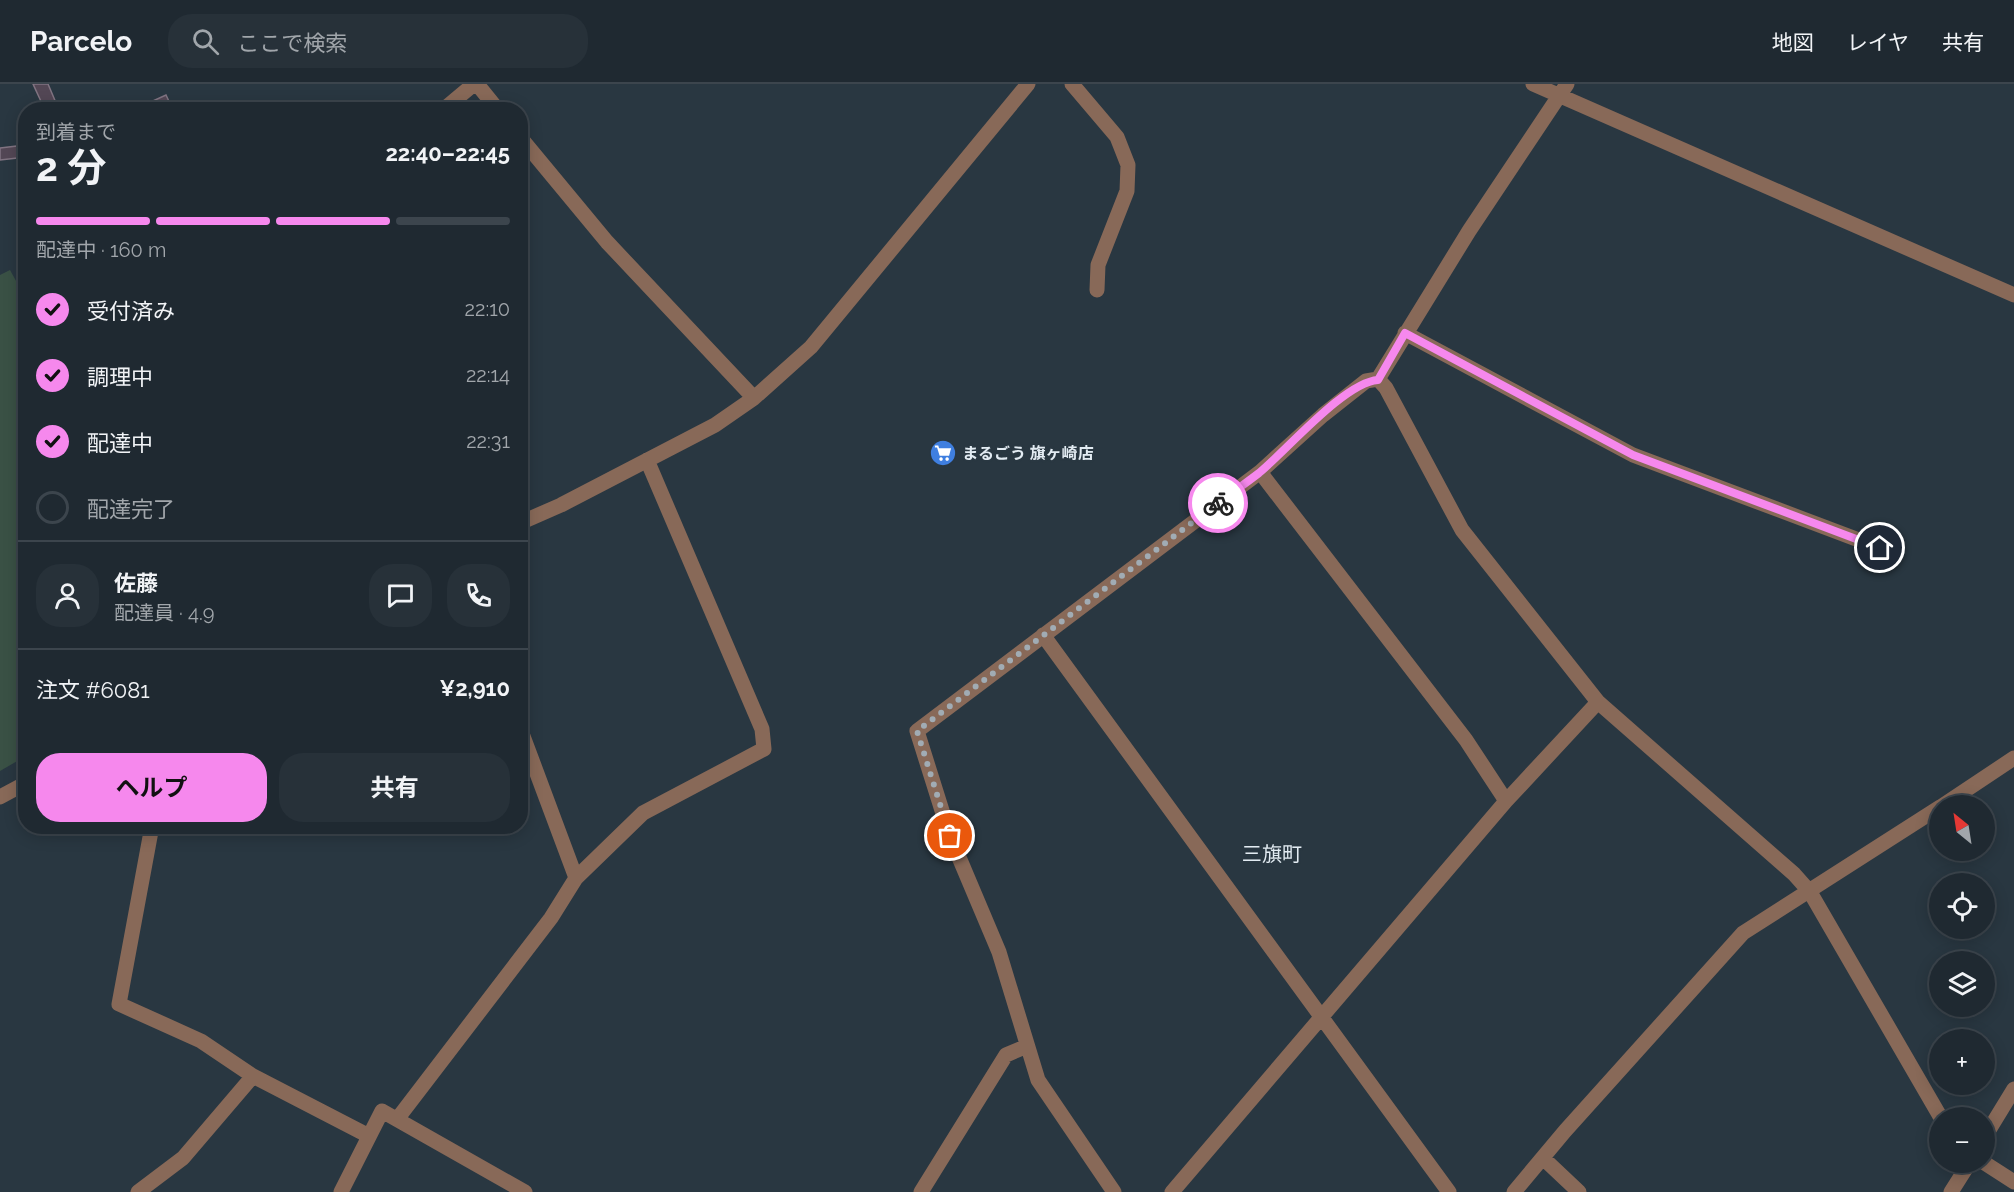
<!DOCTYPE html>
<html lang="ja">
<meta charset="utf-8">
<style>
:root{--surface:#1f2931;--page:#273139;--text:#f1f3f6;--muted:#a1a6ab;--line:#3c454d;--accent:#f688ed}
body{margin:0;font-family:Raleway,"Noto Sans JP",sans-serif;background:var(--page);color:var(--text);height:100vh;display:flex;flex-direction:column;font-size:22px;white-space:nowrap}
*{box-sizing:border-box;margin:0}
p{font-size:20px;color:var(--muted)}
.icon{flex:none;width:33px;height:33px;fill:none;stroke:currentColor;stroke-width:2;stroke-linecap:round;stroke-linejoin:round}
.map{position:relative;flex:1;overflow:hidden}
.panel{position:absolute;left:18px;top:18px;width:510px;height:732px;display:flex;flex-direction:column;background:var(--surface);border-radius:24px;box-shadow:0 3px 15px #0003,0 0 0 2px var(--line)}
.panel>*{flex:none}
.needle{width:39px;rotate:330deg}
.buttons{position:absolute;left:1929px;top:711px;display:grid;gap:12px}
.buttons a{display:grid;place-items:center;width:66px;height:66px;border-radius:50%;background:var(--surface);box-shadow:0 3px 15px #0003,0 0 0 2px var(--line);font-size:30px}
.pin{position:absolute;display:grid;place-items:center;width:51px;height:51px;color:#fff;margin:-26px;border:3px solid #fff;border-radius:50%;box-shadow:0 2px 6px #0007}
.courier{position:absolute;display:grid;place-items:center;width:60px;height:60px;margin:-30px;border:4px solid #f688ed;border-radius:50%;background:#fff;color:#222;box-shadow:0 2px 8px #0007}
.summary em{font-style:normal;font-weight:700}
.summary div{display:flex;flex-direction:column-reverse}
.summary{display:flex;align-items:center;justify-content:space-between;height:102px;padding:0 18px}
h1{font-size:39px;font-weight:700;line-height:45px}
.bar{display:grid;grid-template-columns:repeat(4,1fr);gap:9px 6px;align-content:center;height:72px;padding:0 18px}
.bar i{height:8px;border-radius:4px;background:var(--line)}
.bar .on{background:var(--accent)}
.bar p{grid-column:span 4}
.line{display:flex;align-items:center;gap:15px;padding:0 18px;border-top:2px solid var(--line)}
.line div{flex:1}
.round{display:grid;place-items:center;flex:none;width:63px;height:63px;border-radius:24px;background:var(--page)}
ol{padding:0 18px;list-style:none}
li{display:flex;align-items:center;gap:18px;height:66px}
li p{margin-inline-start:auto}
li .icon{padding:6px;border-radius:50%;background:var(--accent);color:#111;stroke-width:4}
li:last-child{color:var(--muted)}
li i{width:33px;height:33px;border:3px solid var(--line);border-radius:50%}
.cta{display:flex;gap:12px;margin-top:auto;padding:12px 18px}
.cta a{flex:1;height:69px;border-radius:24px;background:var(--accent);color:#111;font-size:24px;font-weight:700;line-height:69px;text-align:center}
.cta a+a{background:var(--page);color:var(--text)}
header{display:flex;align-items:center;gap:36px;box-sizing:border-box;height:84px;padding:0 30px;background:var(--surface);border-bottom:2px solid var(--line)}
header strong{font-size:28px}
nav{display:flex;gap:33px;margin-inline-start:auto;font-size:21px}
.search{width:420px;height:54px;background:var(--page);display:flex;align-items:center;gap:15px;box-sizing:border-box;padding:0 21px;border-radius:24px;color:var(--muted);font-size:22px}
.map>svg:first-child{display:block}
</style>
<header>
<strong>Parcelo</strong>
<div class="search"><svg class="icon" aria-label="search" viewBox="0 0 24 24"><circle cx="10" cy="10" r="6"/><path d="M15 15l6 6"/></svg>ここで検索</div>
<nav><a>地図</a><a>レイヤ</a><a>共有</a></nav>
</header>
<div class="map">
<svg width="2014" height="1108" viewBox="0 0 2014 1108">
<rect width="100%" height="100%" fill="#293741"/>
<!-- green -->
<path fill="#3a5145" d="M10,186L26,215V672L0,687V191Z"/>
<!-- building -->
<path fill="#534755" stroke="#817482" stroke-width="1.5" d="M33,0H48L59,26H45Z
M166,11L173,26H133Z
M26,46V73L0,76V64L25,61L20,48Z"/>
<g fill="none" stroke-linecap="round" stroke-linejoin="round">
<!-- street -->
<path stroke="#886958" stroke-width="15" d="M477,0L498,26
M1072,0L1117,53L1128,81L1127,107L1098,181L1097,206
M1533,0L2014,211
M443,26L474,0
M520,53L607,158L754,314
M1405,249L1633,371L1880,464
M1378,295L1469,147L1567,0
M1260,388L1466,656L1506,717
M520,439L561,421L715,341L754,314L811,263L1028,0
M1043,551L1449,1108
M0,713L26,699
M1942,722L2014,674
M152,742L119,920L201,957L253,992
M576,794L643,729L764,665L762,645L647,376
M398,1034L551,834L576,794L520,644
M1984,1054L2014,1005
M1543,1074L1579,1108
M1983,1078L2014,1098
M138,1108L183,1074L253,992L369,1052
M341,1108L382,1027L525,1108
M921,1108L1006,971L1027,962
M1114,1108L1038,996L999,868L950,752L917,647L1260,388L1323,331L1366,297L1378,295L1386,304L1462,446L1598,618L1794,790L1810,808L1941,1034
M1172,1108L1506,717L1598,618
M1514,1108L1565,1047L1743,849L1940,723
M1951,1108L1970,1078"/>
</g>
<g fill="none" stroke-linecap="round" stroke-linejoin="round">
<!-- done -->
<path stroke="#a1acb4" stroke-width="6" stroke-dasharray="0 10.8" d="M950,752L917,647L1218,419"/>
<!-- route -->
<path stroke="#f688ed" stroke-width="8" d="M1218,419C1232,409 1246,399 1259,389C1287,366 1345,298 1378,296L1405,249L1633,371L1880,464"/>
</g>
<!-- icons -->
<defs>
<g id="supermarket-disc" transform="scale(1.35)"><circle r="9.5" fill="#3f7fe0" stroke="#293741"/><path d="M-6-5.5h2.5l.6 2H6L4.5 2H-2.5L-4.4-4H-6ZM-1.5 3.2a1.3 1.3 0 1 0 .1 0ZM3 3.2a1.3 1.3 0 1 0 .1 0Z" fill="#fff"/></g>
</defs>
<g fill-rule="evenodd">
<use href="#supermarket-disc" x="943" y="369"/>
</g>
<g text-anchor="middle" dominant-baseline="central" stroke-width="4.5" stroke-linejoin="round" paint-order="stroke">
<!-- poi labels -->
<g font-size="16" font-weight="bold" fill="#e2ebf2" stroke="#293741" text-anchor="start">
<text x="962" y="369">まるごう 旗ヶ崎店</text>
</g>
<!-- quarter labels -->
<g font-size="20" fill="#e2ebf2" stroke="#293741">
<text x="1272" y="770">三旗町</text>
</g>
</g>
</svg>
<div class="buttons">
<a><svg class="needle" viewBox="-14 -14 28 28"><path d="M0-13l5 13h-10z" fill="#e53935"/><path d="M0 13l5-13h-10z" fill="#a1a6ab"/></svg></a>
<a><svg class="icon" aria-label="locate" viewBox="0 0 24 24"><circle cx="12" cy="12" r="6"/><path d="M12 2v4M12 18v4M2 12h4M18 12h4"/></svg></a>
<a><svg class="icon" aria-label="layers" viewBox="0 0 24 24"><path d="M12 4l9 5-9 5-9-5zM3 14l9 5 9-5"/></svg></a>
<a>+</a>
<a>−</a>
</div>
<div class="pin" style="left:950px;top:752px;background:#ea580c"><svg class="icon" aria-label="bag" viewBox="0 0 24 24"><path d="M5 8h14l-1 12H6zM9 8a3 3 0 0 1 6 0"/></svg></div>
<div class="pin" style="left:1880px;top:464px;background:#1f2937"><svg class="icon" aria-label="home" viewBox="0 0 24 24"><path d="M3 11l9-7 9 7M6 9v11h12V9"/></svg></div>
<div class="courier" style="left:1218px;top:419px"><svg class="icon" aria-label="bike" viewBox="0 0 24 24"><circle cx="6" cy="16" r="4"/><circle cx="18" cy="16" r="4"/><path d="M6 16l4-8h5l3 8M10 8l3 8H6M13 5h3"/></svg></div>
<section class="panel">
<div class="summary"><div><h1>2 分</h1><p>到着まで</p></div><em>22:40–22:45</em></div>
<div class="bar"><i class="on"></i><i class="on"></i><i class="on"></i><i></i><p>配達中 · 160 m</p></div>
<ol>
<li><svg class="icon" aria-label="check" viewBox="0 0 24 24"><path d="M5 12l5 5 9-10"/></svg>受付済み<p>22:10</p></li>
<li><svg class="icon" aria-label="check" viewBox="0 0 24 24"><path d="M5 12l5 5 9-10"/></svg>調理中<p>22:14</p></li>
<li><svg class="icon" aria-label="check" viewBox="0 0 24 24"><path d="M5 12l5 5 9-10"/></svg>配達中<p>22:31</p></li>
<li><i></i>配達完了</li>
</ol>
<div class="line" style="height:108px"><a class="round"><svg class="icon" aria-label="person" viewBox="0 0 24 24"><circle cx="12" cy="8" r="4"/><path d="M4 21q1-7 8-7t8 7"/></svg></a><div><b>佐藤</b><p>配達員 · 4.9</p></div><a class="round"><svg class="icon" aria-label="chat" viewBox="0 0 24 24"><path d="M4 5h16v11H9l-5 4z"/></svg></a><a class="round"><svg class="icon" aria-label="phone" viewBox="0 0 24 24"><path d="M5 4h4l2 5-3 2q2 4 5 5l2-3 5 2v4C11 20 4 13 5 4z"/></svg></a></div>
<div class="line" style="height:78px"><div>注文 #6081</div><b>¥2,910</b></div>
<div class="cta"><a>ヘルプ</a><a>共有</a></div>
</section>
</div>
